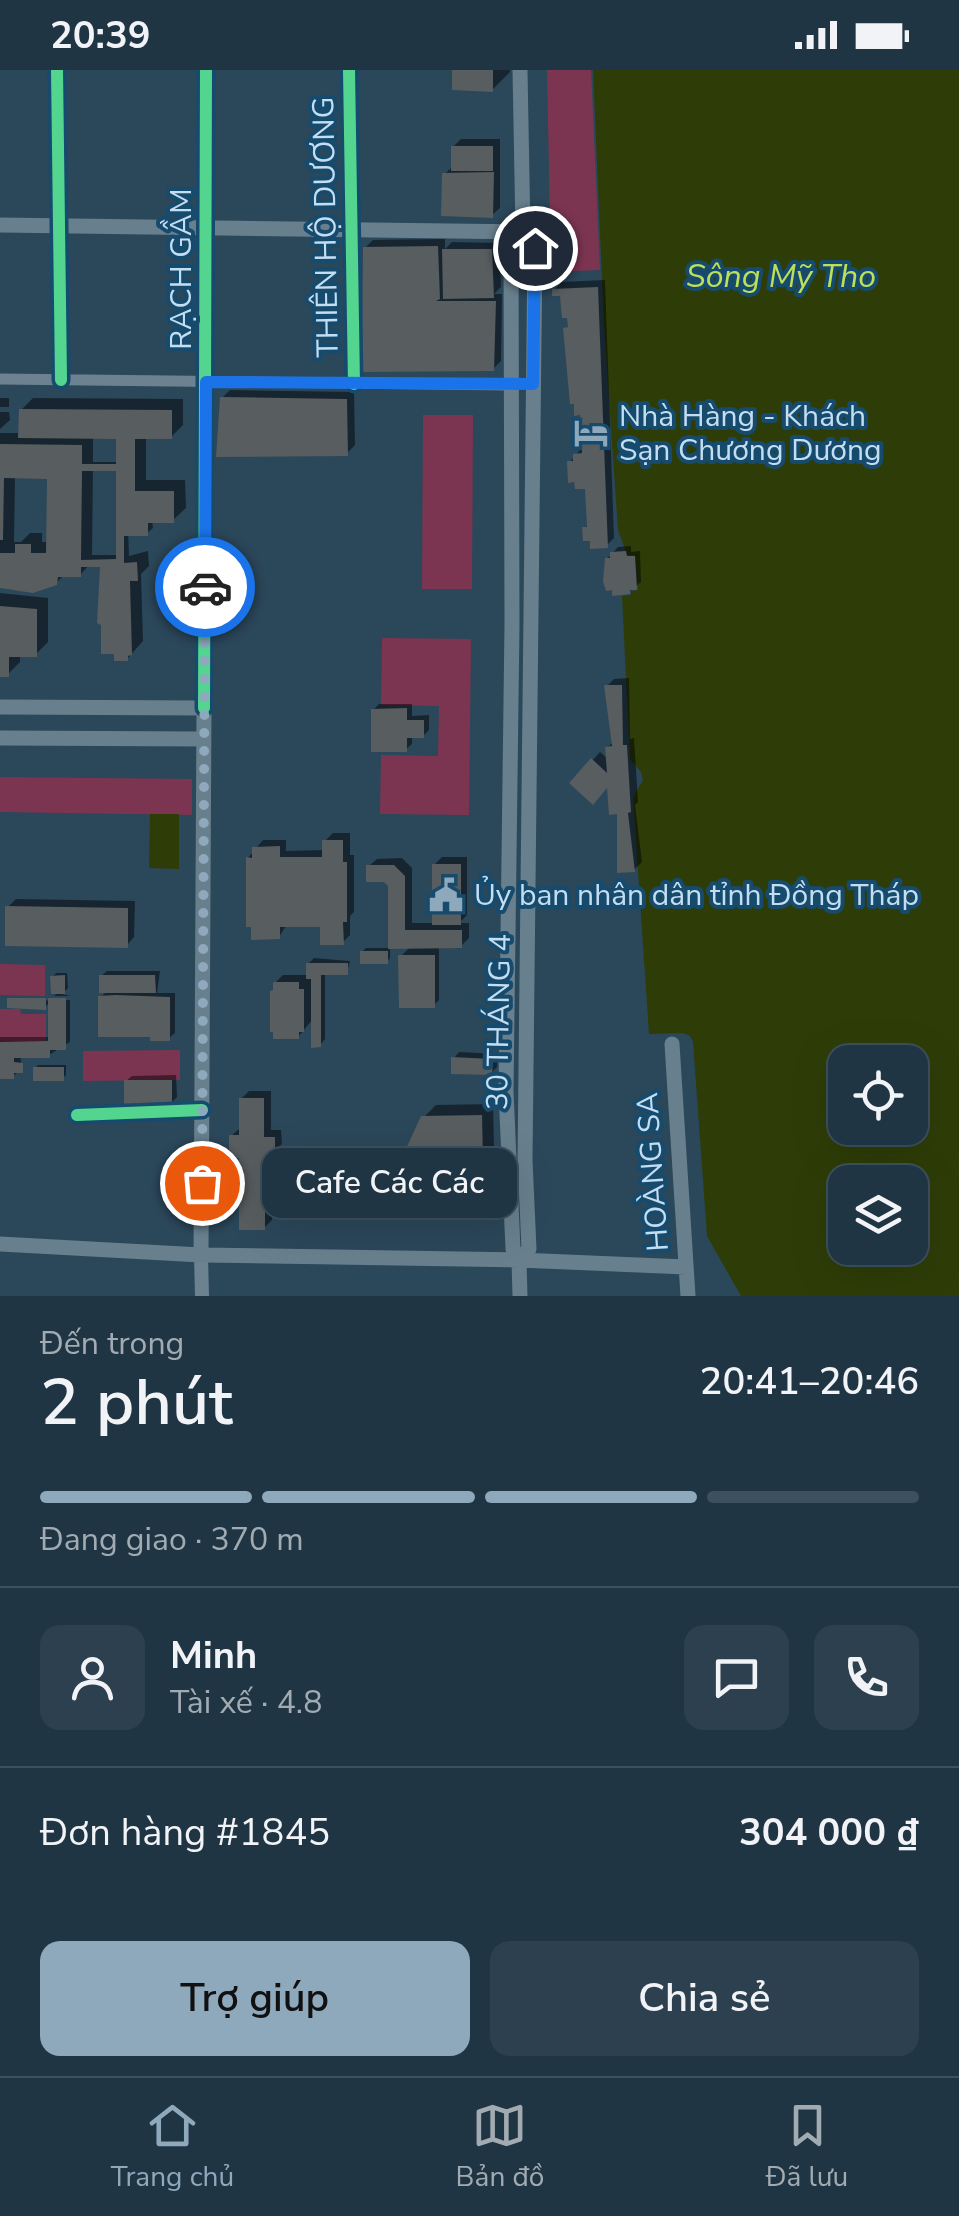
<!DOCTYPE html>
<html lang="vi">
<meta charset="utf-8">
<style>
:root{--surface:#203544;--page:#2d404f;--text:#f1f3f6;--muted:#a2abb2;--line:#3d505d;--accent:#8ea8bc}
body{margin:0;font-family:"Nunito Sans",sans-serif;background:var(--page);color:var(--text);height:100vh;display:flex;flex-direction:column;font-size:38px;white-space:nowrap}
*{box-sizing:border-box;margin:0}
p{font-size:32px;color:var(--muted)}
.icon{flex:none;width:55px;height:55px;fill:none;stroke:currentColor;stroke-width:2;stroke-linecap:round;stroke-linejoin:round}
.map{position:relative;height:1226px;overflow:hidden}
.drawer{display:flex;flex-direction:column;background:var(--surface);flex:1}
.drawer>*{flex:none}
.tools{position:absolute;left:828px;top:975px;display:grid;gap:20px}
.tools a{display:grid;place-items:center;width:100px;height:100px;border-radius:20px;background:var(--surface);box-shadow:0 10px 40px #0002,0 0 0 2px var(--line);font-size:50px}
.pin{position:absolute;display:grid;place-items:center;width:85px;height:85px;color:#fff;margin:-42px;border:5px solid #fff;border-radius:50%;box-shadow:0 2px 10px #0007}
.courier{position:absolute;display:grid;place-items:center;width:100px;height:100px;margin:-50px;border:8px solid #1a73e8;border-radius:50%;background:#fff;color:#222;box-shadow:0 2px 12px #0007}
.bubble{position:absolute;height:70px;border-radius:20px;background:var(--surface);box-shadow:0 10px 40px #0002,0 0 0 2px var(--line);font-size:32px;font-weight:600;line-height:70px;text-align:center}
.headline em{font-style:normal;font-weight:600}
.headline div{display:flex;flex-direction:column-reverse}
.headline{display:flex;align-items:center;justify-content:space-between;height:170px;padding:0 40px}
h1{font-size:65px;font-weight:600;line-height:75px}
.bar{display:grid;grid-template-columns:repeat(4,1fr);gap:15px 10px;align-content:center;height:120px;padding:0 40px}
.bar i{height:12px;border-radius:8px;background:var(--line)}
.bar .selected{background:var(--accent)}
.bar p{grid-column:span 4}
.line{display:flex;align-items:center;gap:25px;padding:0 40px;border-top:2px solid var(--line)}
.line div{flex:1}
.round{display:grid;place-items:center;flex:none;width:105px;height:105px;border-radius:20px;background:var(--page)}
.action{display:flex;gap:20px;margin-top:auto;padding:20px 40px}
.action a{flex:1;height:115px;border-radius:20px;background:var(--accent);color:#111;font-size:40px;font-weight:600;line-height:115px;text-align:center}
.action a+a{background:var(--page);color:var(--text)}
.status{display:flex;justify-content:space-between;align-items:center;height:70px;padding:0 50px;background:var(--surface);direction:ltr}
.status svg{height:28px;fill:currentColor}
.menu{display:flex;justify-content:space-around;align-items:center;height:140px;border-top:2px solid var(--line);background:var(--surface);font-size:28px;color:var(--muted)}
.menu a{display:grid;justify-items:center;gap:5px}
.menu .selected{color:var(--accent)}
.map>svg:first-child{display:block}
</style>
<div class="status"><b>20:39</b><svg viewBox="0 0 49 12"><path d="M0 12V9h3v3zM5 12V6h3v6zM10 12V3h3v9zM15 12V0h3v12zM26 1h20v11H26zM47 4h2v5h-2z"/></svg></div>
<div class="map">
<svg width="959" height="1226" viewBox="0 0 959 1226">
<rect width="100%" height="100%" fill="#2b475a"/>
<!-- green -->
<path fill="#7c3551" d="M547,0H591L600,200L551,202Z
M423,345H473L472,519H422Z
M382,568L471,569L469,745L380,744L381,685L438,686L439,636L381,635Z
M0,707L192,709V745L0,742Z
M0,894L45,895V926L0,925Z
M0,939H20L21,944H46V971H0Z
M180,980V1010L83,1011V981Z"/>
<!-- water -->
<path fill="#2e3d08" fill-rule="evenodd" d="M593,0H959V1226H741L707,1166L693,972L690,966L683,963L649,964L633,727L643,710L641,702L630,689L622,526L631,525V521L638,520L635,485H627L618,460L604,256ZM845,992H910V1058H845ZM845,1112H910V1178H845Z
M150,744H179V799L149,798Z"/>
<!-- shadow -->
<path fill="#0007" fill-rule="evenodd" d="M454,0H510V2L492,20Z
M461,69H500V138L492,145L445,104L453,96V77Z
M445,169V179L452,172L499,173L501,217L494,224H502L501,291L493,299L365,178L373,170Z
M605,210L614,468L606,476L592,468L585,458L589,454L588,416L577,410L570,392L584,375L583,343L566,259L570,254L563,223L554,220L562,212Z
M230,320L354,322L355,375L347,383L222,328Z
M0,328H9V337H0Z
M33,328L183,329V355L171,367H146V410H185L186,438L173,450H152L153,458L147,463L128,458L129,486L148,481L149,496L141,504L143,571L127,589L106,494H90L80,505H64L56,513L0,516V363H21V340ZM93,367H118V392H93ZM93,398H118V485H92ZM15,406H49V472H42V463H30L21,472H14Z
M0,342H9L10,350L0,359Z
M631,476V482L640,481L641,512L629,522L607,489L618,477Z
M0,523L48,528V572L36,584H20V592L8,604H0Z
M629,608L630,669L634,668L638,732L635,735L642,792L634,800L610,714L572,713L600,682L608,689L607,678L613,672L607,616L614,609Z
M379,634H412V646L429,645V660L423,666H412V674L406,679L373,640Z
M333,763H350V785H354V842L350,846V865L342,873L323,854H287L279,867L248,788L263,770H286V781L325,780V771Z
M442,787H467V845L459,853H469V868L461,876H439V930L434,935L401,886L411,876H390L391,815L369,796L377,789L402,788L412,798V853H434V795Z
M16,829L135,831L134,867L127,875L8,837Z
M366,878H390V888L387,892L362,882Z
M314,888L350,891L347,902H325V969L320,975L313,949L298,967L275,918V913L283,905H308V894Z
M107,901H160L157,923H175V963L169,968L101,927L107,921L101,906Z
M56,903H67L68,918L62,924L70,926H54L59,921L53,907Z
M70,930V972L49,985H20L22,999L13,1006H0V967H51V931L45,937L26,931Z
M459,982L497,984V997L491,1003L454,988Z
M38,995H66V1005L63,1008L35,998Z
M176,1005L177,1027L171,1033L126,1011L132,1006Z
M249,1021H271V1060H281L282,1074L272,1082V1150L264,1158L241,1085L231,1066L239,1059L241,1029Z
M493,1034L494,1078L482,1090L423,1048L436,1035Z"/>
<!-- building -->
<path fill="#585d5f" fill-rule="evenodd" d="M452,0H493V22L452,20Z
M451,76H493V101H451Z
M494,102L493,148L441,146L442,103Z
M438,176L440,229L436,231H496L494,301L362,302L363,177Z
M442,179H492L494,228L443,229Z
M598,217L608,478L590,479V471H583L582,457H587L585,419H575L574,412L568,413L567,391H573V384L582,383L580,345L574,346V334H570L563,258L568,257L567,248H562L560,226H552V219Z
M220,327L347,329L348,386L216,387Z
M19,339L172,340V369H135V421H174V453H148V466H124V493L137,492L138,511H130L132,585L128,586V591H114V584H101V555L97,553L100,497H81V507H58L57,515L33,523L0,518V483H15V474H31V483H46L47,409L4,408L3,470H0V374L82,375V394H116V369L18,368ZM82,401H116V489L81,490Z
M626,481L627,486H635L637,520H630V524L612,526V520L606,521L603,511L605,488H610V482Z
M0,536L37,539V587H9V607H0Z
M604,615H622L623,675H627L631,742L628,743L635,802L617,803V744L609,745L607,718L593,735L569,713L591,688L607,703L605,677L612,676Z
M407,638V650H424V668H407V682H371V639Z
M322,770H343V792H347V852H343L344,875H320V857H280V869L251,870V857H246V787L252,788V777L280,776V787H322Z
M432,794H461V855H432Z
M366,795H394L405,806V860H462V878L388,879V816L384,812H366Z
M5,836L128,838V878L5,876Z
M360,881H388V894H360Z
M398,885H435V938H399Z
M306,893H348V905H321V977L311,978V909H306Z
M65,905V924H51L50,906Z
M99,905H155L156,923H99Z
M273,912H299V919H304V962H299V969H273V962H270V921L273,920Z
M116,925L170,927V971H150V967H98V926Z
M7,928H46V940L7,938Z
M48,928H66V980H50V988H14V992L23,993V1003H14V1009H0V972L48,971Z
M451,987L493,989L492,1005L451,1004Z
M33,997H64V1011H33Z
M124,1010H172V1035L124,1036Z
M239,1028H264V1067H275V1084H265V1160H239V1088H229V1065H239Z
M482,1045L483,1092L399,1094L421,1046Z"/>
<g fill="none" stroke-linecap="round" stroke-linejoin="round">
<!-- minor -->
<path stroke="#6c8291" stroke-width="11" d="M57,0L61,310
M349,0L354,314
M0,309L512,315
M77,1045L202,1040"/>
<!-- tertiary -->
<path stroke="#6c8291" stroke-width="14" d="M204,638L206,0
M201,1185L202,1226"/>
<!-- secondary -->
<path stroke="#687f8d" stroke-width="15" d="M0,155L523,162
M0,637L204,638L201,1185
M0,668L204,669
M672,974L688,1226
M0,1174L201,1185L519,1190L686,1197
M519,1190L529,1179L525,1090L535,178L523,162L520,0
M520,1226L519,1190L513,1179L506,1021L512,554L511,177L523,162"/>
<!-- cycleway casing -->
<g stroke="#174b6e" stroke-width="19">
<path id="cycleway" d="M57,0L61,310
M349,0L354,314
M204,638L206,0
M77,1045L202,1040"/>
</g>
<!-- cycleway -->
<use href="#cycleway" stroke="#53d58f" stroke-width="12"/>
</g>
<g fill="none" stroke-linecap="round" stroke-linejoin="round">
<!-- done -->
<path stroke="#8ea8bc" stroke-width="10" stroke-dasharray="0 18" d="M202,1113L205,517"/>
<!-- route -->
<path stroke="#1a73e8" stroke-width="12" d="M205,517L206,312L533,314L535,178"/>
</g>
<!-- icons -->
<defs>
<g id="hotel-bare" transform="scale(2.7)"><path d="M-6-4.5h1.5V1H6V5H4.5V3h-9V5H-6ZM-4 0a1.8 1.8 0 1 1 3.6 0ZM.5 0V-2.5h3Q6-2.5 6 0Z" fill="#8ea8bc" stroke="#174b6e" stroke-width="2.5" paint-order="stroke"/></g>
<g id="civic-bare" transform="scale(2.7)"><path d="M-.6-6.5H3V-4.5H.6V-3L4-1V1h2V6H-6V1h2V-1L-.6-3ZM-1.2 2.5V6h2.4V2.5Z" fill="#8ea8bc" stroke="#174b6e" stroke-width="2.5" paint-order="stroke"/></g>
</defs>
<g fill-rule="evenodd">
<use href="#hotel-bare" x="591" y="363"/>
<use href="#civic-bare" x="446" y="825"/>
</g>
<g text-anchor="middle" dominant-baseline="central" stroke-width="8" stroke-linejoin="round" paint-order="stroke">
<!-- street labels -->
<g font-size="30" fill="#c3ddf1" stroke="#174b6e">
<text transform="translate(326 157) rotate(-91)">THIÊN HỘ DƯƠNG</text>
<text transform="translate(181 199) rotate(-90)">RẠCH GẦM</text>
<text transform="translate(499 952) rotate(-89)">30 THÁNG 4</text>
<text transform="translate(653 1102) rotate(-94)">HOÀNG SA</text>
</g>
<!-- poi labels -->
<g font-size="30" fill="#c3ddf1" stroke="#174b6e" text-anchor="start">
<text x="619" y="346">Nhà Hàng - Khách<tspan x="619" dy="34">Sạn Chương Dương</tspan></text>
<text x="474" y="825">Ủy ban nhân dân tỉnh Đồng Tháp</text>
</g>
<!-- water labels -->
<g font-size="32" font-style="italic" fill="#bde058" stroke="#174b6e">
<text x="781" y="206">Sông Mỹ Tho</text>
</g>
</g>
</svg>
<div class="tools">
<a><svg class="icon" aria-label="locate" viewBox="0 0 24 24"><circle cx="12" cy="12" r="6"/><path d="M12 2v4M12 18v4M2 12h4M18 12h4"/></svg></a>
<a><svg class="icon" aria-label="layers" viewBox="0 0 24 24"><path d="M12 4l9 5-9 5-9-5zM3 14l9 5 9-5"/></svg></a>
</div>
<div class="pin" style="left:202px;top:1113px;background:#ea580c"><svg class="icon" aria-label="bag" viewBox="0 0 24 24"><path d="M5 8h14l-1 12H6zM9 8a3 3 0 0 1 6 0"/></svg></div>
<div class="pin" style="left:535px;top:178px;background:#1f2937"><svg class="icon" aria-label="home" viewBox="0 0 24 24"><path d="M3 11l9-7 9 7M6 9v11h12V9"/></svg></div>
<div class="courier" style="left:205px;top:517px"><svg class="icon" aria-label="car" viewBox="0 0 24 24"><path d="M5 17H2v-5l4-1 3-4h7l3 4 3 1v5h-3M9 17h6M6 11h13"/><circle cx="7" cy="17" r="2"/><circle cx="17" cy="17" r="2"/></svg></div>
<div class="bubble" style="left:262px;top:1078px;width:255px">Cafe Các Các</div>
</div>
<section class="drawer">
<div class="headline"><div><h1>2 phút</h1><p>Đến trong</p></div><em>20:41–20:46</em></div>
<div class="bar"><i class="selected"></i><i class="selected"></i><i class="selected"></i><i></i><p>Đang giao · 370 m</p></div>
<div class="line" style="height:180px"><a class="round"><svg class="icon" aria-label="person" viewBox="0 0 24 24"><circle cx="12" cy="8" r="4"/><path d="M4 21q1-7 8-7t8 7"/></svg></a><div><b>Minh</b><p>Tài xế · 4.8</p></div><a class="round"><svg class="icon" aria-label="chat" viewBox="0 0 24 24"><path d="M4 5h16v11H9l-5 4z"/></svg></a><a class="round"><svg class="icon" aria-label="phone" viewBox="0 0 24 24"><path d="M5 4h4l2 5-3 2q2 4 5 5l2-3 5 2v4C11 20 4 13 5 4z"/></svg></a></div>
<div class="line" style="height:130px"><div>Đơn hàng #1845</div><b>304 000 ₫</b></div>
<div class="action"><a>Trợ giúp</a><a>Chia sẻ</a></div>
</section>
<nav class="menu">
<a class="selected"><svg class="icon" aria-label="home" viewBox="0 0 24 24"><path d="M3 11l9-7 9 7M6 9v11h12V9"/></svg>Trang chủ</a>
<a><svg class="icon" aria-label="map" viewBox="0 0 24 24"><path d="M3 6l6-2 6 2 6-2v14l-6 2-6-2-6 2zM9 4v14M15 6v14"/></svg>Bản đồ</a>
<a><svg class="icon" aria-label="saved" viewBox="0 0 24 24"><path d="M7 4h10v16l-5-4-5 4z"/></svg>Đã lưu</a>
</nav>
